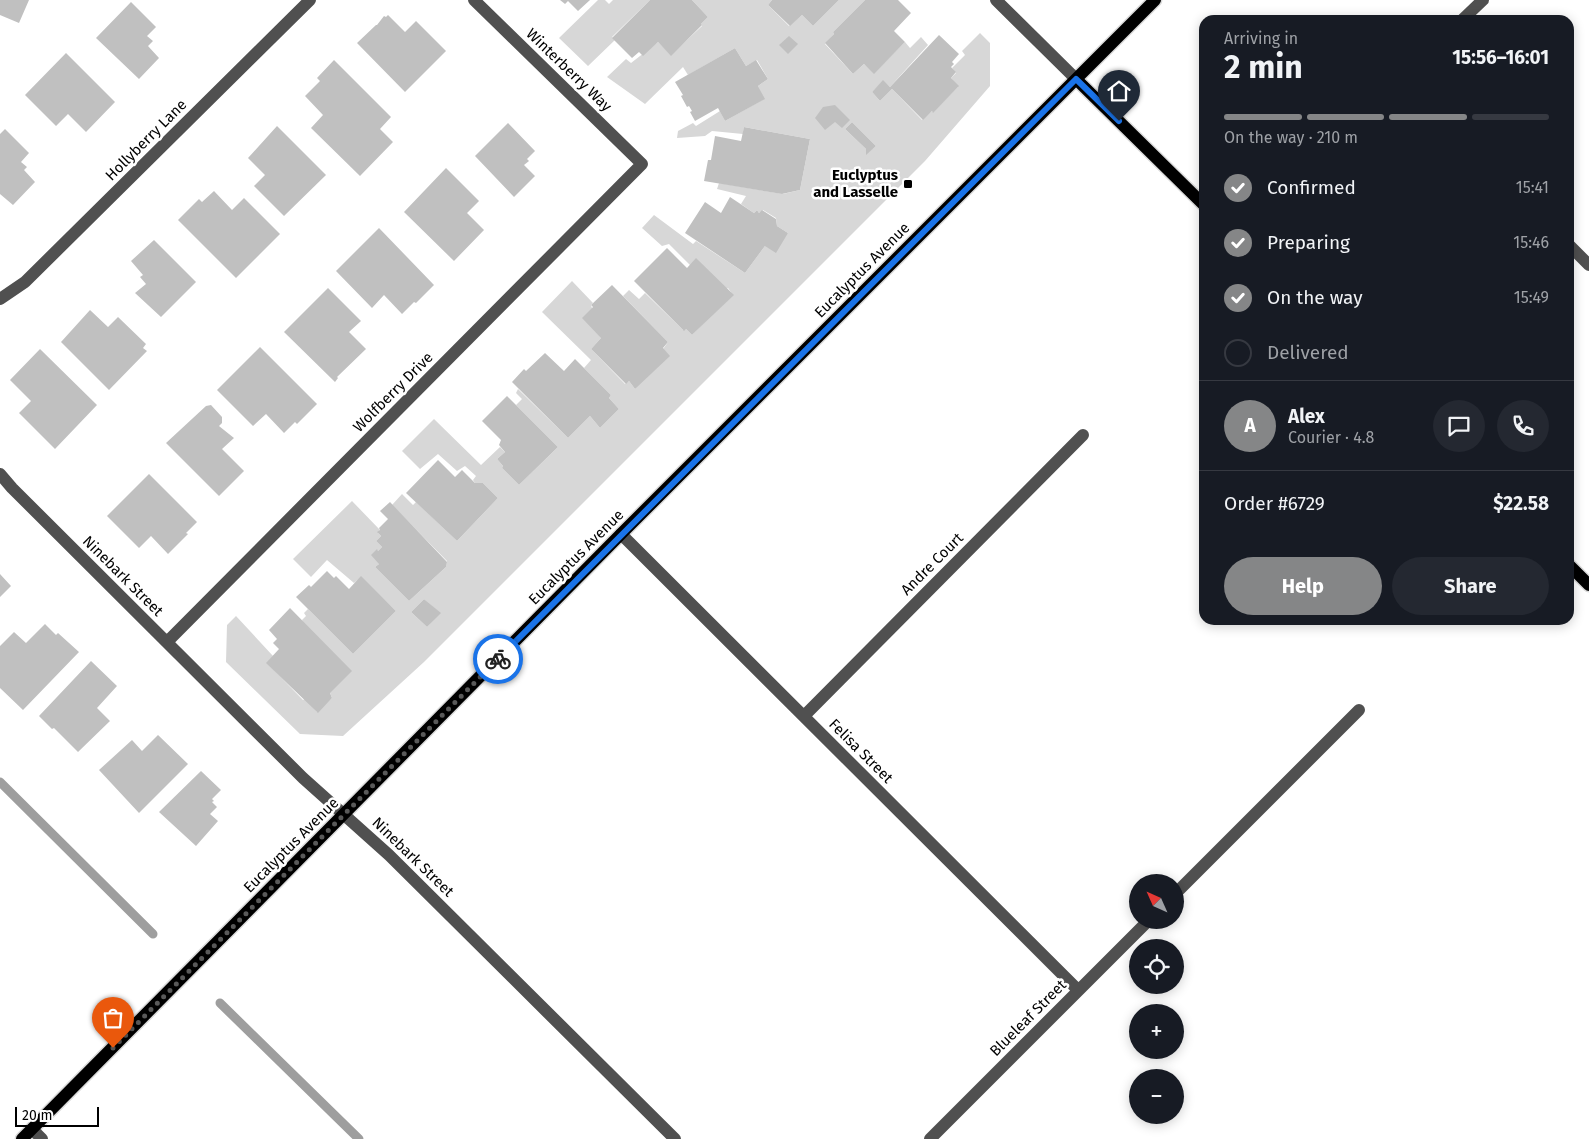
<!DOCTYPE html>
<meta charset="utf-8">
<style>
:root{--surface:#171b24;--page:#242831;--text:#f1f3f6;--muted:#9ea1a6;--line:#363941;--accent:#858687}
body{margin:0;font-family:"Fira Sans",sans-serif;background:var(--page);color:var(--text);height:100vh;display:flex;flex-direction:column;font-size:19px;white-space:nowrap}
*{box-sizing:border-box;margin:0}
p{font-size:16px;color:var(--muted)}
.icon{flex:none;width:28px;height:28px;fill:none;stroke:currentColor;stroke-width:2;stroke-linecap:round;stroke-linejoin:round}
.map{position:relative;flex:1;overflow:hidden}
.side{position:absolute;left:1199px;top:15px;width:375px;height:610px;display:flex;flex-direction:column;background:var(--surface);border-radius:15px;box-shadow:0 2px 12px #0003}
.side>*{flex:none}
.needle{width:32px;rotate:315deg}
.buttons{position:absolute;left:1129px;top:874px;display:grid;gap:10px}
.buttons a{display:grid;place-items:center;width:55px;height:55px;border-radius:50%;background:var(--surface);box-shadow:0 2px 12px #0003;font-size:25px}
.scale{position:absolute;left:15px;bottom:12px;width:84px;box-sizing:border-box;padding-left:5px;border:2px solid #000;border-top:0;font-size:14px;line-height:18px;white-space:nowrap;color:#000;-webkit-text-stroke:4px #fff;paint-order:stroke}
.pin{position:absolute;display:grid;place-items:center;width:42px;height:42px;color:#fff;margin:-51px -21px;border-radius:50% 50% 50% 0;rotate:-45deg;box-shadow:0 0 5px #0007}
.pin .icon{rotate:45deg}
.courier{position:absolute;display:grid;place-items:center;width:50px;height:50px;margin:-25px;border:4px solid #1a73e8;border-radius:50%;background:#fff;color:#222;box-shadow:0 1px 6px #0007}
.summary em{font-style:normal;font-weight:700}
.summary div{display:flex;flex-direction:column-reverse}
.summary{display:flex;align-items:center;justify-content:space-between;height:85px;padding:0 25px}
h1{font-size:32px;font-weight:700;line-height:38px}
.bar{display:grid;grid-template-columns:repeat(4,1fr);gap:8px 5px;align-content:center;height:60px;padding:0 25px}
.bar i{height:6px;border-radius:4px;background:var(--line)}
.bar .current{background:var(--accent)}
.bar p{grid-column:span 4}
.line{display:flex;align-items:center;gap:12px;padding:0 25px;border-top:1px solid var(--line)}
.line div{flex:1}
.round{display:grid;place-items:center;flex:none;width:52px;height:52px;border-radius:26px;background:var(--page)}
ol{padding:0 25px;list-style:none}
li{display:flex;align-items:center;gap:15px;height:55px}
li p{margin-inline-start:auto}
li .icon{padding:5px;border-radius:50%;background:var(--accent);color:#fff;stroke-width:4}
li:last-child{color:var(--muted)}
li i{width:28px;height:28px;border:2px solid var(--line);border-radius:50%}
.action{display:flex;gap:10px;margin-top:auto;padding:10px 25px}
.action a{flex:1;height:58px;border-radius:30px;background:var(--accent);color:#fff;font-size:20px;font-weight:700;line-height:58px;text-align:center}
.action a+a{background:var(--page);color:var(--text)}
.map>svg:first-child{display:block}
</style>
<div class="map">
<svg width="1589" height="1139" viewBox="0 0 1589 1139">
<rect width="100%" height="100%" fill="#fff"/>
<!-- green -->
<path fill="#d7d7d7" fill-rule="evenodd" d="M598,0H605L609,4L613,0H650L612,37L615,40L588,66L559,38Z
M692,0H772L768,5L789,26L802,15L813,26L839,0H865L833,32L834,34L825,44L853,74L864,64L874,73L905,42L910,48L921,37L928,45L890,87L883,81L872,92L880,101L892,89L922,120L932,111L933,112L958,87L951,78L956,73L952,68L965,55L962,51L980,33L990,43V86L925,161L424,662L343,736L300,734L226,662L227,625L236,616L273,656L267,663L303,700L305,699L317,712L332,698L302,620L306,616L304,613L308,609L353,654L396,611L361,577L354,583L327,560L311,577L293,559L352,501L380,530L378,533L381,536L376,541L382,547L378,551L377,550L379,564L375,567L409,601L446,567L447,561L392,505L402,494L413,505L416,502L457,541L498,498L483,483H475L473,480L476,476L465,466L457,471L438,454L420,469L402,451L434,419L481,465L500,447L505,452L497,459L503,466L502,468L519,485L558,447L516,405L522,399L516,393L518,389L568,438L590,416L600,428L619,409L609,398L611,395L584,368L591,360L542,312L572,281L593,303L591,305L601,338L591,349L625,384L629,381L635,389L668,342L623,296L629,290L639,299L645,293L683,330L686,329L692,335L733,295L728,288L726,289L690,265L669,244L662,246L642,228L654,215L693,244L696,241L745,273L765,246L788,233L777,226L776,218L763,210L759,213L757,210L754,213L741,204L746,196L717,189L719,183L783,194L800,190L810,139L744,127L743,134L712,131L705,136L677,138L678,131L693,123L696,126L720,111L725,121L764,99L758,86L768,79L757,60L746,66L735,48L688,75L683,67L645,104L607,77L626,59L631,63L658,42L671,55L702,26L701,24L708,17ZM852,122L876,146L866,154V149L845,129ZM424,599L440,613L427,627L411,612Z"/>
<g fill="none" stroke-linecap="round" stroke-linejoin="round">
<!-- stream -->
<path stroke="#9e9e9e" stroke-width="9" d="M0,782L153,934
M220,1003L359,1139"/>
</g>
<!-- building -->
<path fill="#c0c0c0" d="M0,0H29L19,23L0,15Z
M560,0H590L578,11L568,1L565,4Z
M650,0H692L708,17L701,24L702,25L671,56L658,42L643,56L639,52L632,58L612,38Z
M772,0H839L813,26L802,15L790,26L768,5Z
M865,0H898L911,13L894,31L905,42L874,74L864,64L853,74L825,43L834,34L833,32Z
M131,2L156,27L147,36L153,41L148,46L159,58L139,79L96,38Z
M388,15L405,32L416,21L446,51L405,92L357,43L376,25H377L384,16L386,17Z
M939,35L959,54L952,62L954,64L951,67L956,72L951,78L959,86L933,113L932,111L923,120L892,89L880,101L872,92L883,80L890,87Z
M789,36L798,44L788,54L779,45Z
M735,48L746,66L756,60L768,79L758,86L765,99L725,121L718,108L695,121L690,112L692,111L689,106L687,107L681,96L683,95L675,82Z
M66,53L115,102L86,132L68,114L56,126L25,95Z
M334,60L391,117L380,129L393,142L360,176L311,128L323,115L305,96L320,81L317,78Z
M835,105L850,120L842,128L835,122L825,130L815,118L823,107Z
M852,122L876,146L866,155V149L845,129Z
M508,123L535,151L527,159L529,161L524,165L535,176L514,197L475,156Z
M277,126L326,175L284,216L254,186L265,175L248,158Z
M744,127L810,139L800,190L782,194L704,181L708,160H711L715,136L741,141Z
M5,129L29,153L21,162L27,167L24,170L35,182L13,205L0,194V134Z
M446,168L479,201L467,213L484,230L454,261L404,212Z
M214,191L232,210L244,198L280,234L236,278L178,220L199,199L202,202Z
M730,197L754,213L757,210L759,213L762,210L776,219L777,226L788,233L776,253L765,246L745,273L685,233L705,202L721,213Z
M379,228L434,285L416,303L414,302L402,314L384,295L372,308L336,271Z
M154,240L196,282L161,317L135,293L146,284L140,277L143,275L131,261Z
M667,248L687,268L696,258L734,295L692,335L686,329L684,331L634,281Z
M612,285L668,342L663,348L670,356L635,389L629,381L626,384L591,349L601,338L582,318L593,307L591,305Z
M328,288L361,321L349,332L366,349L337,377L338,378L335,382L284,332Z
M90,310L108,327L118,317L146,344L143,348L147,351L109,390L61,342Z
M260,347L317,404L297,424L295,422L284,433L266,414L253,426L217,390Z
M40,349L97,405L55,449L19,413L31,401L10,380Z
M545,353L564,371L575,359L611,395L609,398L619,409L600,428L590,416L568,438L512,382L524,369L526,371Z
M507,396L558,447L519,485L502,468L503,466L497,459L505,452L499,445L501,440L482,421Z
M211,405L222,417V423L219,426L234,438L222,449L244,471L219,496L166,443L206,406Z
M438,460L455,477L462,470L475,483H483L498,498L457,541L406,493Z
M149,474L197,522L186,533L188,534L168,554L151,536L139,548L107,516Z
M390,502L447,562L446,567L409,601L375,567L379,564L371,555L377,549L378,551L382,547L376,541L381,536L377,532L380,530L379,528L388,519L380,511Z
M327,571L334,578L336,576L349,589L361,576L396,611L353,654L296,597L309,585L311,587Z
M0,574L11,586L0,597Z
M424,599L441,613L427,627L411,612Z
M290,608L352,671L330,693L332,698L318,713L266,663L279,649L273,643L277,639L269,630Z
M45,624L56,635L58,633L79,652L23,710L0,688V646L14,632L26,643Z
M91,661L117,686L97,708L110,721L78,752L54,728L52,729L39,716Z
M158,735L188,764L139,813L99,770L132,740L142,751Z
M201,771L221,790L212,799L214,801L212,802L217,807L210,814L218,821L196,846L159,812Z"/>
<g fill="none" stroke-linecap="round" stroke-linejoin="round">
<!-- major casing -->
<g stroke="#dbdbdb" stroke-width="15">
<path id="major" d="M1076,79L1204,205
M1569,565L1589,585
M22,1139L621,534L1155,0"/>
</g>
<!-- minor -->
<path stroke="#505050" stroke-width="12" d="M996,0L1076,79
M1462,20L1483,0
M1569,245L1589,265
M0,299L25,282L310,0
M0,474L12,488L303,778L389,855L675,1139
M621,534L1078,990
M167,642L642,164L474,0
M804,716L1083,435
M1175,894L1359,710
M32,1129L42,1139
M930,1139L1149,920"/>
<!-- major -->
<use href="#major" stroke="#000" stroke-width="12"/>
</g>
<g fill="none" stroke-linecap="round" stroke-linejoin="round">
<!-- done -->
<path stroke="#595959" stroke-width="5" stroke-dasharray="0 9" d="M113,1048L498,659"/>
<!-- route -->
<path stroke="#1a73e8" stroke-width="6" d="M498,659L1076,79L1119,121"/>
</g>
<!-- markers -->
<rect fill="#000" stroke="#fff" stroke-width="2" x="903" y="179" width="10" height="10" rx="2.5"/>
<g text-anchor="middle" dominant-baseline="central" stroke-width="5" stroke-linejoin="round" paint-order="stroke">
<!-- street labels -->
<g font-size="15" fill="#000" stroke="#fff">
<text transform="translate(569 70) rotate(44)">Winterberry Way</text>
<text transform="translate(146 140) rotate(-45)">Hollyberry Lane</text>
<text transform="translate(862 270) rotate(-45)">Eucalyptus Avenue</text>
<text transform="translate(393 392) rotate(-45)">Wolfberry Drive</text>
<text transform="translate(576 557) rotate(-45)">Eucalyptus Avenue</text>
<text transform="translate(932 564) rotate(-45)">Andre Court</text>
<text transform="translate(123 576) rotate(45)">Ninebark Street</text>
<text transform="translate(861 751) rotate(45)">Felisa Street</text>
<text transform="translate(291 845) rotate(-45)">Eucalyptus Avenue</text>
<text transform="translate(413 857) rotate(44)">Ninebark Street</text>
<text transform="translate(1028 1018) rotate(-45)">Blueleaf Street</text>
</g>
<!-- poi labels -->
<g font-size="15" font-weight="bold" fill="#000" stroke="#fff" text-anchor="end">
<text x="898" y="175">Euclyptus<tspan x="898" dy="17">and Lasselle</tspan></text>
</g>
</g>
</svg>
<div class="buttons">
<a><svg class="needle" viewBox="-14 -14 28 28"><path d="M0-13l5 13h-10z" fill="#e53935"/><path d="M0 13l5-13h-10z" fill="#9ea1a6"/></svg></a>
<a><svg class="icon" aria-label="locate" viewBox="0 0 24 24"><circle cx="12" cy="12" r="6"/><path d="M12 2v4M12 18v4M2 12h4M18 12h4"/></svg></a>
<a>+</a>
<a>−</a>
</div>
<div class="scale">20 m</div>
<div class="pin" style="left:113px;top:1048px;background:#ea580c"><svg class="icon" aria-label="bag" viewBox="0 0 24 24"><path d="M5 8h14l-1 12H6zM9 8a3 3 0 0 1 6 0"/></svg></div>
<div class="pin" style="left:1119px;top:121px;background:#1f2937"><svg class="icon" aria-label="home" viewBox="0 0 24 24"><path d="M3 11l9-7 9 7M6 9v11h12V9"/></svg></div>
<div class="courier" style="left:498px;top:659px"><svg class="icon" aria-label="bike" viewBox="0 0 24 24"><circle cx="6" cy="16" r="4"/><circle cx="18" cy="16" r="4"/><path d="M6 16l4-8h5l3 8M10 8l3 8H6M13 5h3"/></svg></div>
<section class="side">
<div class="summary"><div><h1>2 min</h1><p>Arriving in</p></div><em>15:56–16:01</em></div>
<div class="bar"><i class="current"></i><i class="current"></i><i class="current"></i><i></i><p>On the way · 210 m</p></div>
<ol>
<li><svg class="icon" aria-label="check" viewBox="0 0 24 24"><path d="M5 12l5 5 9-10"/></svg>Confirmed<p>15:41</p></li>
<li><svg class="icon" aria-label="check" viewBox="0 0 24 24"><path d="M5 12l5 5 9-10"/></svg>Preparing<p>15:46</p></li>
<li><svg class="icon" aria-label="check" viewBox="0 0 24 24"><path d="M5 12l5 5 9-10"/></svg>On the way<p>15:49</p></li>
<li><i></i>Delivered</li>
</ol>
<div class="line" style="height:90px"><b class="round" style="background:var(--accent);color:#fff">A</b><div><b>Alex</b><p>Courier · 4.8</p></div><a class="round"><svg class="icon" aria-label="chat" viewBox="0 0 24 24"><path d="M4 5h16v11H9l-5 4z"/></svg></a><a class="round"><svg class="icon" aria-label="phone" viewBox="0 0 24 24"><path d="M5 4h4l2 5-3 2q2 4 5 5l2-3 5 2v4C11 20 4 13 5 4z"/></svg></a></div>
<div class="line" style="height:65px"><div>Order #6729</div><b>$22.58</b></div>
<div class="action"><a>Help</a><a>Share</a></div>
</section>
</div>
